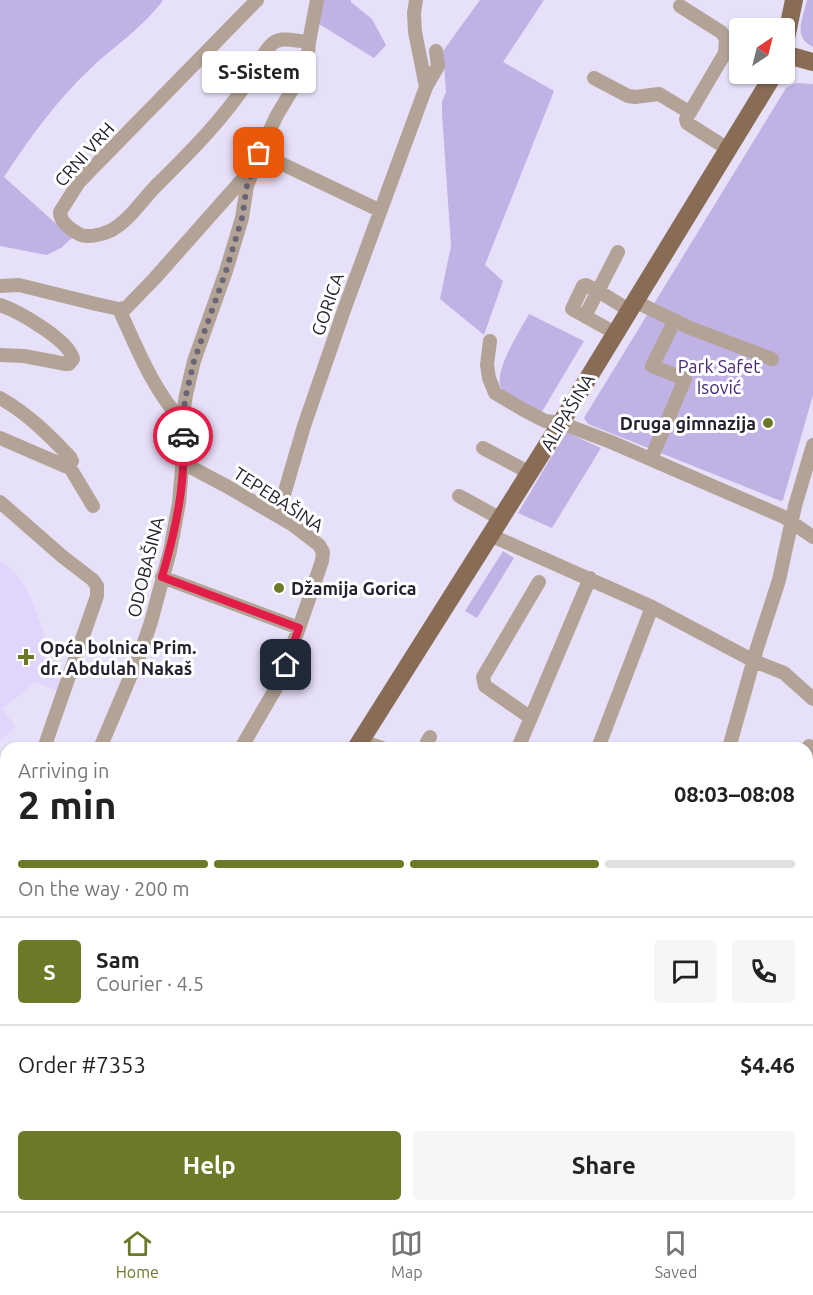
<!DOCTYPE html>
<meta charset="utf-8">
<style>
:root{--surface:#fff;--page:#f6f6f6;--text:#222;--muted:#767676;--line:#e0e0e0;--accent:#6c7926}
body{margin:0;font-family:Ubuntu,sans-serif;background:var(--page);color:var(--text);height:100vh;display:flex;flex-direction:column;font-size:22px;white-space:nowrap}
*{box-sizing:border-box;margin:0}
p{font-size:20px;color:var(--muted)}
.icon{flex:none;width:33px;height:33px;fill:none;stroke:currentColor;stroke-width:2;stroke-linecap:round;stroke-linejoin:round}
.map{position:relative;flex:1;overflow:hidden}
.side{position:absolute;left:0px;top:742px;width:813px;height:470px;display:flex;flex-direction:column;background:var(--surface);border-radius:18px 18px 0 0;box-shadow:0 2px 4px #0004}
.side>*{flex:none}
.needle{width:39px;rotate:35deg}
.tools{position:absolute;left:729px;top:18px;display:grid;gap:12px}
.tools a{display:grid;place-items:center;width:66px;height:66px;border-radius:6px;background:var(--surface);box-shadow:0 2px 4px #0004;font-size:30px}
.pin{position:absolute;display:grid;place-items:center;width:51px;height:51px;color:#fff;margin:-26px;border-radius:12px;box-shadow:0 3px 9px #0006}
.courier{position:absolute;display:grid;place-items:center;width:60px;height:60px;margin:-30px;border:4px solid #e11d48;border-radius:50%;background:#fff;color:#222;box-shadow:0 2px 8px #0007}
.bubble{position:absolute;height:42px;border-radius:6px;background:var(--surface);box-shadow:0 2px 4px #0004;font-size:20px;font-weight:600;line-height:42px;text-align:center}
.head em{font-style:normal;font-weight:600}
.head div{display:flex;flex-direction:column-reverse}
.head{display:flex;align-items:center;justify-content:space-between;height:102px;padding:0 18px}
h1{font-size:39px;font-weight:600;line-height:45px}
.bar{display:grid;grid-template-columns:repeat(4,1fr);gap:9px 6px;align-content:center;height:72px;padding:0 18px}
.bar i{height:8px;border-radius:4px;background:var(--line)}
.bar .selected{background:var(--accent)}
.bar p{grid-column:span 4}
.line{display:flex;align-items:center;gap:15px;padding:0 18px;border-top:2px solid var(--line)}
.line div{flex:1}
.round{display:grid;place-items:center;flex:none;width:63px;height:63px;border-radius:6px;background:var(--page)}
.action{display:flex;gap:12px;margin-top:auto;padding:12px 18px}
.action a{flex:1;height:69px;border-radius:6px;background:var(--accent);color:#fff;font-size:24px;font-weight:600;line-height:69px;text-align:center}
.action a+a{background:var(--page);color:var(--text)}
.tab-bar{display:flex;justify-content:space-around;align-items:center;height:84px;border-top:2px solid var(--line);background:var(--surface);font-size:16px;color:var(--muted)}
.tab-bar a{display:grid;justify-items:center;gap:3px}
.tab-bar .selected{color:var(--accent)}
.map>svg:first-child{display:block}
</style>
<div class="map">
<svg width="813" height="1211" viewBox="0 0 813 1211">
<rect width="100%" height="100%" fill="#e7e0f9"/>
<!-- built -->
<path fill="#e0d5fc" d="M0,560L15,573L24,584L33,603L48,646L58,667L68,671L60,692L35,682L2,709L16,727L0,740Z"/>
<!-- green -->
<path fill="#c1b2e5" d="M0,0H163C143,28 114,46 90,69C56,101 29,139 4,177L72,238L61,248L47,255L0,246Z
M322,0H351V2L372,19L386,45L374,58L319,24Z
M480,0H544L503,62L554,91L485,265L503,281L484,335L440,299L451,246L442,114V102L446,92L443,51Z
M807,0H813V47C792,37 803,19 807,0Z
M797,83L813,84V395L783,500L781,501L588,424L584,418L786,88Z
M529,314L584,341L540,415C528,408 508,401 501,388C493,371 521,329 529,314Z
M566,432L601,448L552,528L518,513Z
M503,551L514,558L477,618L465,611Z
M0,857L6,859V954H0Z
M813,909V1050L807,1045V910Z
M0,1166L6,1170V1205L0,1200Z
M217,1206H250L248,1211H216Z
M265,1206H329L347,1211H263Z
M405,1206H497L495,1211H423Z
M514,1206H575L573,1211H513Z"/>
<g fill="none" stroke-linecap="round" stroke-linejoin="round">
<!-- minor -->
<path stroke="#b3a397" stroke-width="14" d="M257,0L79,182L60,212C60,222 69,228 77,233C86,239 102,235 112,230C129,220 140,203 154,188C187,155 222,121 248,81C256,70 261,56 270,46C280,34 296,42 309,42
M680,6L721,32L726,39L725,53L686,119L687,123L728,149
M594,78L628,96L635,97L659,94L689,112
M426,87L438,66L436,51
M259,153L379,210
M0,286L19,285L96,304L119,309L126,308L155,278L249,172
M634,301L690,328L772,359
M0,305C18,311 69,340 73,359L69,364H66L24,356L0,355
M119,309C137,348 153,390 182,421
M585,316L598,291L629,310
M615,333L572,309L583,286L586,285L598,291L618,252
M490,341L487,365L489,378L495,393L522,409L545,421L561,423L611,442L784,517L813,537
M0,398C27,413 49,435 70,457L72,461L69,466H65L0,438
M483,448L530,473
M651,459L685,379L652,366L675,320
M183,463L228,487L293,525L319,545L323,552L322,561L299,628L276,688L241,748
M69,466L93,506
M459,496L501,519
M0,502L63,557L93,580L97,586V596L44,748
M278,515L304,426L344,310L426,87L415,32L414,13L416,0
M490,535L652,607L754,661L784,673L813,699
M162,577L299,628
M531,718L485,686L483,677L539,582
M361,741L382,748
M427,742L430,737
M809,746L808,780L813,794
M100,748L140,654L151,622L170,551L179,503L184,445L182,421L186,395L194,361L226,271L242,218L247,186L259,153L277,115L307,65L309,42L317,0
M518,748L590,578
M598,748L652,607
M729,748L757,648L779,580L795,506L813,445
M0,806L6,813
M807,837H813
M807,900L813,899
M0,1131L6,1135
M807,1147L813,1151
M117,1206L125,1211
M359,1206L378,1211
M57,1211L58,1206
M506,1211L508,1206
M578,1211L580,1206
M706,1211L707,1206"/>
<!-- major -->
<path stroke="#896c56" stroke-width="18" d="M784,48L794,0
M784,54L813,62
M356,748L554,434L774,74
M0,967L6,968
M807,1118L813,1122
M185,1211L186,1206
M206,1211L207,1206"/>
<!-- tram -->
<path stroke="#8a8499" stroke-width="1.5" d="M0,961H6
M807,1112L813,1117
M197,1211L199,1206"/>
</g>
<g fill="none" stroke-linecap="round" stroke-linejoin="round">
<!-- done -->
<path stroke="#6a6477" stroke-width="6" stroke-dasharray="0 10.8" d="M183,436L182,421L186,395L194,361L226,271L242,218L247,186L259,153"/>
<!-- route -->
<path stroke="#e11d48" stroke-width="8" d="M183,436C186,484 175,532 162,577L299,628L286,665"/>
</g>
<!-- markers -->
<g fill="#6c7926" stroke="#fff" stroke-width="2">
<circle cx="768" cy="423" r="6"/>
<circle cx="279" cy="588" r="6"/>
<path d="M23 648h6v6h6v6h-6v6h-6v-6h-6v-6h6z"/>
</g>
<g text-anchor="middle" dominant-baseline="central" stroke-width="6" stroke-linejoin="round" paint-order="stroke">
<!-- street labels -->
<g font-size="18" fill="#262131" stroke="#fff">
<text transform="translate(84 154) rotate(-48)">CRNI VRH</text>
<text transform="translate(327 304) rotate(-71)">GORICA</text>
<text transform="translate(567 412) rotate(-59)">ALIPAŠINA</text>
<text transform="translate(279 499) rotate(33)">TEPEBAŠINA</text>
<text transform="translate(145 567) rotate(-76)">ODOBAŠINA</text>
</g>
<!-- park labels -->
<g font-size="18" fill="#472776" stroke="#fff">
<text x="719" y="366">Park Safet<tspan x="719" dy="21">Isović</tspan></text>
</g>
<!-- poi labels -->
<g font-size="18" font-weight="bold" fill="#262131" stroke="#fff" text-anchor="start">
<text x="756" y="423" text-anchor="end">Druga gimnazija</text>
<text x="291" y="588">Džamija Gorica</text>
<text x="40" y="647">Opća bolnica Prim.<tspan x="40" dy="21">dr. Abdulah Nakaš</tspan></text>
</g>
</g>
</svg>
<div class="tools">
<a><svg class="needle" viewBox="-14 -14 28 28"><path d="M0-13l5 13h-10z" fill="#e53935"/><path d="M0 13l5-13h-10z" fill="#767676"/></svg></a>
</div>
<div class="pin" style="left:259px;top:153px;background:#ea580c"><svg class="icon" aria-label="bag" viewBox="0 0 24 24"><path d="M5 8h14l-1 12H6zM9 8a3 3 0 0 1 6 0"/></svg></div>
<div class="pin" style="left:286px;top:665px;background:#1f2937"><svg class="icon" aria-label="home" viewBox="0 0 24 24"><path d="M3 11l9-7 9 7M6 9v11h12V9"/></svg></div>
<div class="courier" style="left:183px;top:436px"><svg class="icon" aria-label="car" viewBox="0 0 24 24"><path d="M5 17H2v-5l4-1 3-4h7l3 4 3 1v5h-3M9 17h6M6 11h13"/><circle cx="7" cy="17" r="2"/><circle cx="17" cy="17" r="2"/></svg></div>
<div class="bubble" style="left:202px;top:51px;width:114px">S-Sistem</div>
<section class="side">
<div class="head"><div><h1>2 min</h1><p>Arriving in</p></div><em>08:03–08:08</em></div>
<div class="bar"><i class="selected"></i><i class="selected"></i><i class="selected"></i><i></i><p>On the way · 200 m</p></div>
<div class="line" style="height:108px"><b class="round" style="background:var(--accent);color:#fff">S</b><div><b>Sam</b><p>Courier · 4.5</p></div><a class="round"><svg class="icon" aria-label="chat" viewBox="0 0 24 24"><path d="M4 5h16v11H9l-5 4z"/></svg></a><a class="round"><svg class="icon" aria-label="phone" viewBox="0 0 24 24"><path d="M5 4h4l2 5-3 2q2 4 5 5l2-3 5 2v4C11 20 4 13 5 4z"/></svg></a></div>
<div class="line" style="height:78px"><div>Order #7353</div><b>$4.46</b></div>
<div class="action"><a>Help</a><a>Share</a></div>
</section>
</div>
<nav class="tab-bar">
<a class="selected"><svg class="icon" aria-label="home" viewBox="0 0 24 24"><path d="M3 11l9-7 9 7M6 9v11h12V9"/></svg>Home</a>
<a><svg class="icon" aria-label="map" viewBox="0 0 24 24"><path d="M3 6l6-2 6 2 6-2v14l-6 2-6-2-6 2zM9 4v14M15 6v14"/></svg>Map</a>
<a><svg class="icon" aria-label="saved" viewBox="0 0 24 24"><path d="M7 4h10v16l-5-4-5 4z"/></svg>Saved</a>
</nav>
